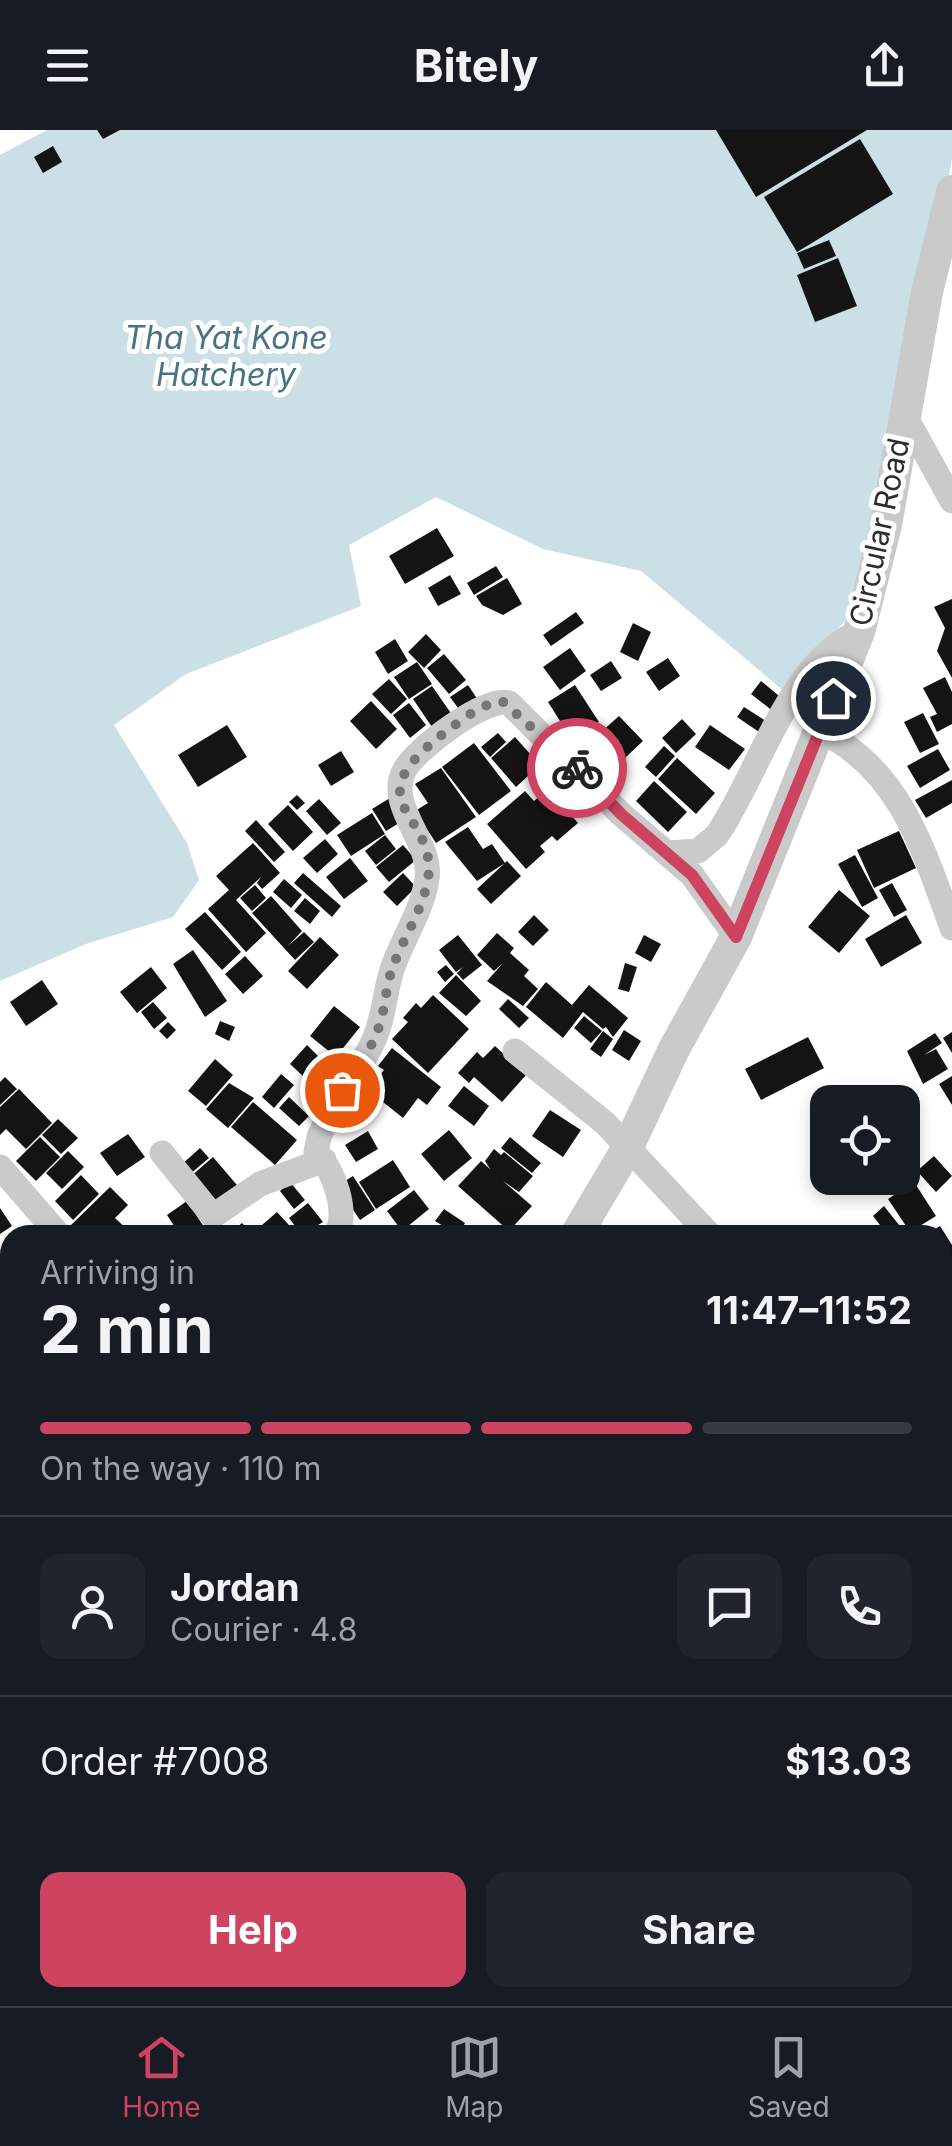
<!DOCTYPE html>
<meta charset="utf-8">
<style>
:root{--surface:#171b24;--page:#20242c;--text:#f1f3f6;--muted:#9ea1a6;--line:#363941;--accent:#ce4460}
body{margin:0;font-family:Inter,sans-serif;background:var(--page);color:var(--text);height:100vh;display:flex;flex-direction:column;font-size:38px;white-space:nowrap}
*{box-sizing:border-box;margin:0}
p{font-size:32px;color:var(--muted)}
.icon{flex:none;width:55px;height:55px;fill:none;stroke:currentColor;stroke-width:2;stroke-linecap:round;stroke-linejoin:round}
.map{position:relative;flex:1;overflow:hidden}
.details{position:absolute;left:0px;top:1095px;width:952px;height:782px;display:flex;flex-direction:column;background:var(--surface);border-radius:30px 30px 0 0;box-shadow:0 5px 15px #0003}
.details>*{flex:none}
.fabs{position:absolute;left:810px;top:955px;display:grid;gap:20px}
.fabs a{display:grid;place-items:center;width:110px;height:110px;border-radius:20px;background:var(--surface);box-shadow:0 5px 15px #0003;font-size:50px}
.pin{position:absolute;display:grid;place-items:center;width:85px;height:85px;color:#fff;margin:-42px;border:5px solid #fff;border-radius:50%;box-shadow:0 2px 10px #0007}
.courier{position:absolute;display:grid;place-items:center;width:100px;height:100px;margin:-50px;border:8px solid #ce4460;border-radius:50%;background:#fff;color:#222;box-shadow:0 2px 12px #0007}
.head em{font-style:normal;font-weight:700}
.head div{display:flex;flex-direction:column-reverse}
.head{display:flex;align-items:center;justify-content:space-between;height:170px;padding:0 40px}
h1{font-size:65px;font-weight:700;line-height:75px}
.bar{display:grid;grid-template-columns:repeat(4,1fr);gap:15px 10px;align-content:center;height:120px;padding:0 40px}
.bar i{height:12px;border-radius:8px;background:var(--line)}
.bar .active{background:var(--accent)}
.bar p{grid-column:span 4}
.line{display:flex;align-items:center;gap:25px;padding:0 40px;border-top:2px solid var(--line)}
.line div{flex:1}
.round{display:grid;place-items:center;flex:none;width:105px;height:105px;border-radius:20px;background:var(--page)}
.cta{display:flex;gap:20px;margin-top:auto;padding:20px 40px}
.cta a{flex:1;height:115px;border-radius:20px;background:var(--accent);color:#fff;font-size:40px;font-weight:700;line-height:115px;text-align:center}
.cta a+a{background:var(--page);color:var(--text)}
header{display:flex;justify-content:space-between;align-items:center;height:130px;padding:0 40px;background:var(--surface);font-size:45px;font-weight:700}
.dock{display:flex;justify-content:space-around;align-items:center;height:140px;border-top:2px solid var(--line);background:var(--surface);font-size:28px;color:var(--muted)}
.dock a{display:grid;justify-items:center;gap:5px}
.dock .active{color:var(--accent)}
.map>svg:first-child{display:block}
</style>
<header><svg class="icon" aria-label="menu" viewBox="0 0 24 24"><path d="M4 6h16M4 12h16M4 18h16"/></svg>Bitely<svg class="icon" aria-label="share" viewBox="0 0 24 24"><path d="M12 15V3M7 8l5-5 5 5M5 13v7h14v-7"/></svg></header>
<div class="map">
<svg width="952" height="1876" viewBox="0 0 952 1876">
<rect width="100%" height="100%" fill="#fff"/>
<!-- water -->
<path fill="#cadfe6" d="M47,0H952V29L874,456L785,562L641,441L543,419L436,367L349,415L361,476L186,544L114,595L187,713L199,750L173,787L86,814L0,851V25Z
M0,1409L10,1429V1868H33L30,1876H0Z"/>
<!-- building -->
<path fill="#141414" d="M97,0H120L103,9Z
M716,0H867L756,67Z
M860,9L893,64L797,122L764,67Z
M53,16L62,32L43,43L34,27Z
M829,110L836,126L804,139L797,123Z
M838,128L857,176L815,192L797,145Z
M437,398L454,426L405,454L389,426Z
M496,436L503,447L474,465L467,453Z
M450,445L461,464L438,476L428,458Z
M507,448L522,474L503,485L482,475L476,466Z
M952,469V548L937,521L945,498L934,477Z
M576,482L584,493L551,516L543,505Z
M633,493L651,502L638,531L620,522Z
M426,504L441,520L424,538L408,522Z
M395,509L408,531L388,544L375,522Z
M570,518L586,541L560,560L543,537Z
M444,524L466,550L449,564L427,538Z
M668,528L680,546L659,561L646,542Z
M611,531L622,548L601,561L590,545Z
M417,532L432,554L409,569L394,547Z
M945,547L952,562V594L937,602L930,587L937,584L923,558Z
M389,549L407,569L391,584L372,564Z
M761,551L784,570L774,582L751,564Z
M468,555L478,570L461,582L450,567Z
M575,555L599,592L572,610L548,572Z
M432,556L455,589L436,603L413,569Z
M371,571L397,599L376,619L350,591Z
M409,573L426,595L410,608L393,585Z
M744,577L769,593L762,604L737,587Z
M923,583L939,614L920,623L904,592Z
M619,586L643,611L625,628L601,602Z
M682,589L696,604L676,623L662,608Z
M227,595L247,627L198,657L178,625Z
M710,595L745,619L729,640L695,617Z
M498,603L506,612L490,627L481,617Z
M515,607L540,635L516,657L491,628Z
M603,608L623,630L604,647L584,625Z
M474,613L511,661L479,685L442,637Z
M664,616L675,626L656,647L645,637Z
M938,619L950,640L920,658L907,636Z
M341,621L354,642L331,656L318,635Z
M677,628L715,663L696,684L658,649Z
M441,638L476,687L436,713L415,681L428,673L415,654Z
M952,650V673L926,688L915,670Z
M654,651L687,682L668,702L636,671Z
M548,659L578,693L557,711L552,706L540,716L545,722L526,739L487,694L525,661L534,671Z
M297,665L305,673L297,680L289,672Z
M390,668L404,690L386,701L372,679Z
M319,669L341,693L327,705L306,681Z
M288,675L313,702L293,721L268,694Z
M372,683L385,704L351,726L337,705Z
M256,690L285,722L274,732L245,701Z
M468,697L483,719L492,714L505,733L477,751L445,712Z
M899,701L916,738L874,758L857,720Z
M385,705L396,719L376,735L365,721Z
M325,709L338,724L317,743L303,728Z
M253,713L280,743L262,759L257,753L261,747L236,770L266,803L246,822L208,779L229,760L216,746Z
M403,715L416,730L389,752L376,737Z
M855,725L878,768L862,777L838,734Z
M350,728L368,751L344,769L326,747Z
M507,731L521,746L491,774L477,759Z
M303,743L341,776L332,787L294,753Z
M403,743L416,757L397,776L383,762Z
M284,749L302,765L291,778L273,762Z
M892,753L907,780L894,787L879,760Z
M255,755L266,768L252,781L240,768Z
M839,760L870,786L839,823L808,797Z
M271,766L302,801L288,816L304,802L314,812L295,830L252,783Z
M305,768L320,781L310,794L294,781Z
M205,782L241,822L222,840L185,799Z
M534,785L549,800L533,816L518,802Z
M906,785L922,813L881,837L865,809Z
M497,803L514,818L510,823L529,840L524,846L538,859L523,876L487,851L503,833L494,841L477,825Z
M458,805L482,835L463,850L457,843L463,837L456,842L439,820Z
M644,805L661,814L651,832L635,823Z
M320,807L339,825L307,859L288,841Z
M193,820L227,871L205,887L173,834Z
M245,826L263,846L243,864L225,844Z
M625,833L637,837L629,862L618,859Z
M446,835L454,844L445,852L437,842Z
M151,837L167,858L137,883L120,862Z
M456,845L481,871L466,886L439,863Z
M42,850L58,874L26,896L10,872Z
M546,852L572,875L589,855L628,888L613,907L606,897L603,899L583,882L563,908L526,877Z
M433,865L469,899L428,943L392,909L408,892L403,888L416,873L421,878Z
M508,869L529,888L519,898L499,879Z
M153,872L167,888L154,899L141,882Z
M334,876L360,897L336,927L310,906Z
M584,886L602,901L591,913L574,898Z
M220,891L235,897L229,911L215,904Z
M168,892L176,900L167,909L159,901Z
M624,900L641,911L629,931L612,920Z
M603,901L613,909L601,927L590,919Z
M952,902V923L943,908Z
M935,903L942,913L924,925L936,919L948,939L923,954L907,921Z
M808,907L824,938L761,970L745,939Z
M307,915L337,945L320,962L290,934Z
M495,916L526,945L502,972L474,947L469,953L458,943L477,922L483,928Z
M392,918L441,957L427,975L418,968L403,988L368,960L384,940L378,936Z
M215,929L233,945L206,976L188,961Z
M281,944L294,955L274,978L262,967Z
M952,946V975L939,954Z
M5,947L17,959L0,975V952Z
M229,953L254,968L228,998L206,979Z
M464,956L489,976L474,996L448,976Z
M19,959L52,993L26,1019L6,999L0,1005V977Z
M289,967L309,986L299,996L279,978Z
M253,972L297,1010L275,1035L231,997Z
M550,980L581,1000L563,1027L532,1006Z
M58,989L78,1008L61,1024L42,1005Z
M449,1000L472,1028L444,1051L421,1024Z
M368,1001L378,1019L356,1032L345,1015Z
M128,1004L145,1027L117,1046L100,1023Z
M40,1007L60,1027L36,1051L16,1031Z
M510,1007L541,1033L532,1043L501,1018Z
M200,1018L209,1028L189,1045L180,1036Z
M494,1019L501,1025L504,1022L533,1046L519,1062L503,1051L532,1076L509,1101L458,1056L481,1031L490,1039L485,1031Z
M68,1021L84,1037L62,1059L46,1043Z
M934,1026L952,1046L936,1062L917,1041Z
M213,1027L242,1061L219,1081L190,1047Z
M393,1030L410,1057L376,1079L359,1052Z
M81,1045L99,1064L73,1090L55,1071Z
M353,1046L375,1080L360,1090L337,1056Z
M290,1052L305,1070L294,1079L280,1061Z
M914,1052L936,1086L910,1102L888,1069Z
M110,1057L128,1075L115,1088L133,1105H79L70,1096Z
M414,1060L429,1079L402,1101L387,1081Z
M187,1071L206,1100L199,1105H180L167,1085Z
M308,1073L323,1092L302,1105L289,1088Z
M884,1076L899,1095L887,1104L873,1086Z
M0,1078L12,1096L0,1104Z
M444,1079L465,1093L458,1105L435,1091Z
M277,1082L298,1105L254,1102Z
M242,1093L253,1105H228Z
M940,1096L952,1115V1130L942,1136V1105H925Z
M3,1157L10,1169L7,1250L0,1238Z
M952,1162V1190L944,1195L942,1169Z
M948,1207L952,1234L942,1241V1211Z
M947,1260L952,1267V1293L942,1299V1263Z
M952,1298V1346L942,1352V1304Z
M10,1330V1343L0,1349V1336Z
M10,1346V1375L0,1358V1352Z
M952,1769V1797L942,1781V1775Z
M483,1868H500L507,1876H473Z
M513,1868H541L531,1876H520Z
M782,1868H796L802,1876H769Z
M857,1868H866L871,1876H843Z
M883,1868H915L902,1876H889Z"/>
<g fill="none" stroke-linecap="round" stroke-linejoin="round">
<!-- minor -->
<path stroke="#cacaca" stroke-width="25" d="M904,284L952,371
M820,601C900,638 924,721 952,798
M667,723L698,721L717,705C758,645 789,531 859,502
M515,921L605,993L710,1105
M162,1023L213,1086L260,1054L324,1030
M0,1037L59,1105
M336,1105C349,1082 334,1040 316,1022L319,1007C333,973 356,947 372,914C385,888 384,860 394,834C404,807 423,778 427,749C433,713 386,676 404,641C415,619 486,566 509,573L621,684L692,745L736,807
M0,1132L10,1148
M942,1151L952,1144
M942,1376L952,1369
M356,1868L365,1876
M47,1876L48,1868
M918,1876L932,1868"/>
<!-- tertiary -->
<path stroke="#cacaca" stroke-width="32" d="M576,1105L627,1019L674,919L736,807L859,502L886,395L927,162L952,61
M71,1876L76,1868"/>
</g>
<g fill="none" stroke-linecap="round" stroke-linejoin="round">
<!-- done -->
<path stroke="#767676" stroke-width="10" stroke-dasharray="0 18" d="M342,960C357,939 372,919 380,894C386,874 386,853 394,834C404,807 423,779 428,749C438,681 350,676 443,604C461,591 480,574 502,571L577,638"/>
<!-- route -->
<path stroke="#ce4460" stroke-width="12" d="M577,638L621,684L692,745L736,807L833,568"/>
</g>
<g text-anchor="middle" dominant-baseline="central" stroke-width="10" stroke-linejoin="round" paint-order="stroke">
<!-- street labels -->
<g font-size="30" fill="#2d2d2d" stroke="#fff">
<text transform="translate(879 402) rotate(-78)">Circular Road</text>
</g>
<!-- water labels -->
<g font-size="32" font-style="italic" fill="#457484" stroke="#fff">
<text x="226" y="207">Tha Yat Kone<tspan x="226" dy="37">Hatchery</tspan></text>
</g>
</g>
</svg>
<div class="fabs">
<a><svg class="icon" aria-label="locate" viewBox="0 0 24 24"><circle cx="12" cy="12" r="6"/><path d="M12 2v4M12 18v4M2 12h4M18 12h4"/></svg></a>
</div>
<div class="pin" style="left:342px;top:960px;background:#ea580c"><svg class="icon" aria-label="bag" viewBox="0 0 24 24"><path d="M5 8h14l-1 12H6zM9 8a3 3 0 0 1 6 0"/></svg></div>
<div class="pin" style="left:833px;top:568px;background:#1f2937"><svg class="icon" aria-label="home" viewBox="0 0 24 24"><path d="M3 11l9-7 9 7M6 9v11h12V9"/></svg></div>
<div class="courier" style="left:577px;top:638px"><svg class="icon" aria-label="bike" viewBox="0 0 24 24"><circle cx="6" cy="16" r="4"/><circle cx="18" cy="16" r="4"/><path d="M6 16l4-8h5l3 8M10 8l3 8H6M13 5h3"/></svg></div>
<section class="details">
<div class="head"><div><h1>2 min</h1><p>Arriving in</p></div><em>11:47–11:52</em></div>
<div class="bar"><i class="active"></i><i class="active"></i><i class="active"></i><i></i><p>On the way · 110 m</p></div>
<div class="line" style="height:180px"><a class="round"><svg class="icon" aria-label="person" viewBox="0 0 24 24"><circle cx="12" cy="8" r="4"/><path d="M4 21q1-7 8-7t8 7"/></svg></a><div><b>Jordan</b><p>Courier · 4.8</p></div><a class="round"><svg class="icon" aria-label="chat" viewBox="0 0 24 24"><path d="M4 5h16v11H9l-5 4z"/></svg></a><a class="round"><svg class="icon" aria-label="phone" viewBox="0 0 24 24"><path d="M5 4h4l2 5-3 2q2 4 5 5l2-3 5 2v4C11 20 4 13 5 4z"/></svg></a></div>
<div class="line" style="height:130px"><div>Order #7008</div><b>$13.03</b></div>
<div class="cta"><a>Help</a><a>Share</a></div>
</section>
</div>
<nav class="dock">
<a class="active"><svg class="icon" aria-label="home" viewBox="0 0 24 24"><path d="M3 11l9-7 9 7M6 9v11h12V9"/></svg>Home</a>
<a><svg class="icon" aria-label="map" viewBox="0 0 24 24"><path d="M3 6l6-2 6 2 6-2v14l-6 2-6-2-6 2zM9 4v14M15 6v14"/></svg>Map</a>
<a><svg class="icon" aria-label="saved" viewBox="0 0 24 24"><path d="M7 4h10v16l-5-4-5 4z"/></svg>Saved</a>
</nav>
